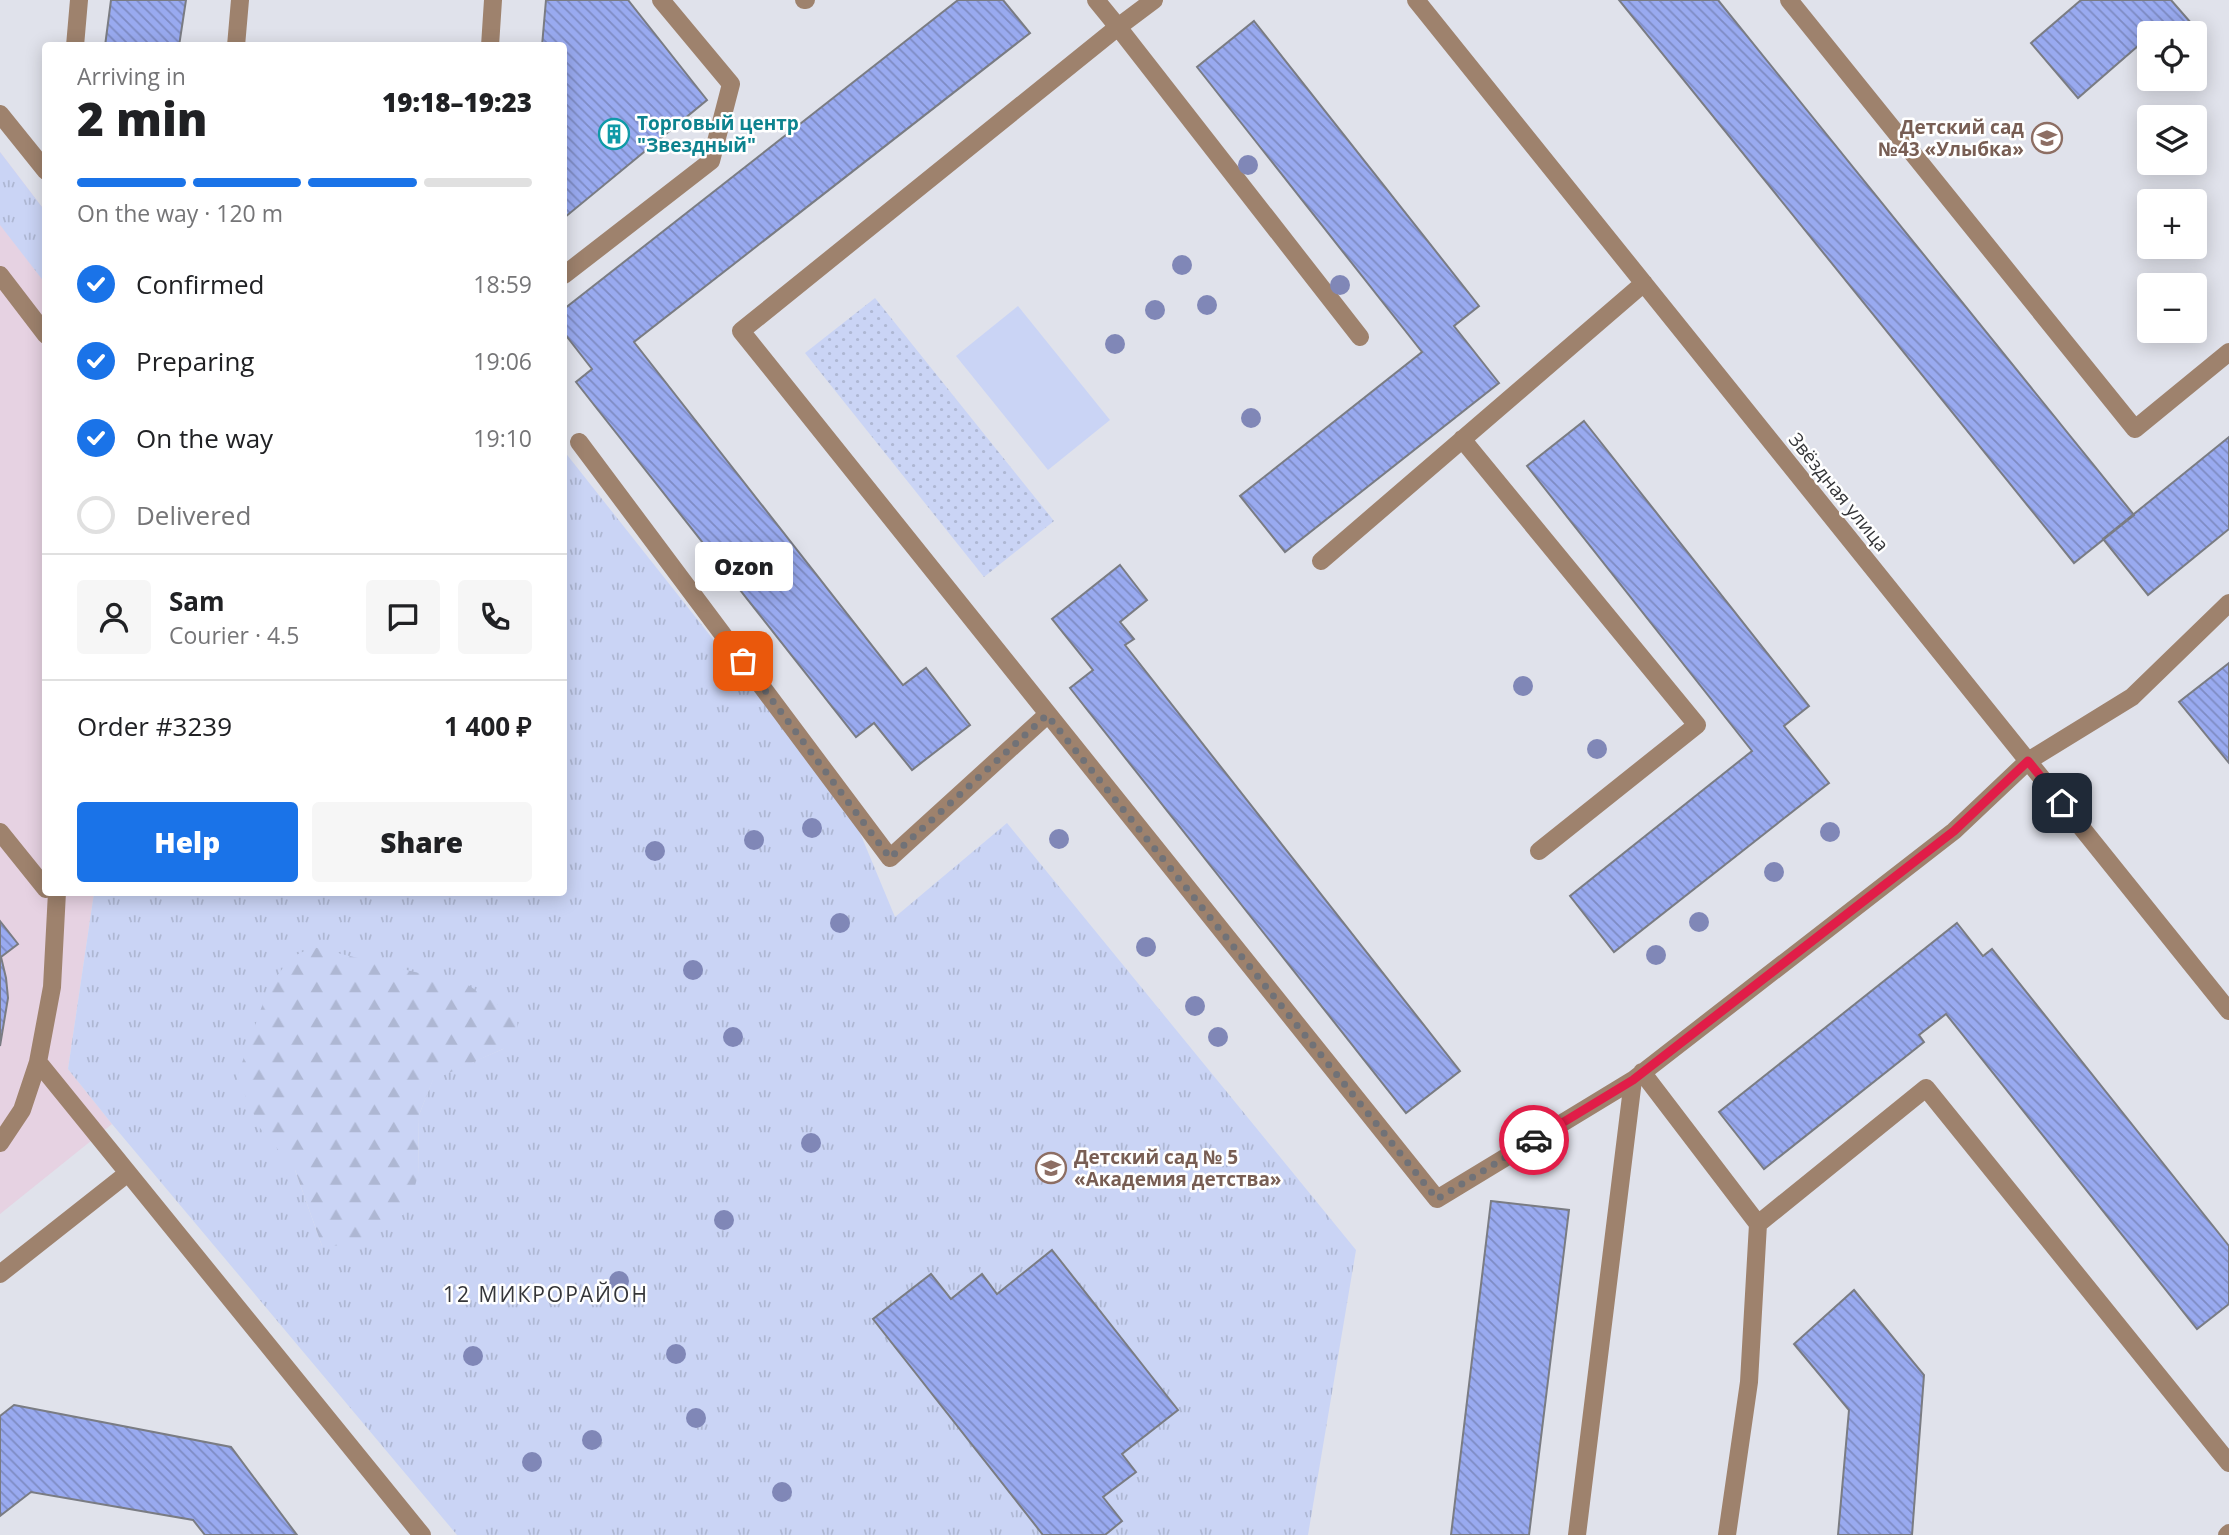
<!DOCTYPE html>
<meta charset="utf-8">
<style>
:root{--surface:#fff;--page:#f6f6f6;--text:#202124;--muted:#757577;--line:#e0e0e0;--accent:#1a73e8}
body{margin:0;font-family:"Open Sans",sans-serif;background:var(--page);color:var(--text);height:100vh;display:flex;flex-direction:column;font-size:26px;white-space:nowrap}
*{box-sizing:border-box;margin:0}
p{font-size:23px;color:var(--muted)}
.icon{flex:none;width:38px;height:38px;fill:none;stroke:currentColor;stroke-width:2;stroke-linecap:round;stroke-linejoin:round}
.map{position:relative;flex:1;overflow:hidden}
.panel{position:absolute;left:42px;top:42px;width:525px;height:854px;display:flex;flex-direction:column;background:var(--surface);border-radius:7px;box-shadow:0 4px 18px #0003}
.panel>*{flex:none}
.fabs{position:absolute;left:2137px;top:21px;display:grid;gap:14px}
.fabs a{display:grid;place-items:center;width:70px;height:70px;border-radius:7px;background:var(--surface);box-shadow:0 4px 18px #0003;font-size:35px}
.pin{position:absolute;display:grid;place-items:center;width:60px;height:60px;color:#fff;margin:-30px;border-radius:14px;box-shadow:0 4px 10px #0006}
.courier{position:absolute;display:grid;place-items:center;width:70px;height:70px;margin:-35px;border:5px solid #e11d48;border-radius:50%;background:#fff;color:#222;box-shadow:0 2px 9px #0007}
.bubble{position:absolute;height:49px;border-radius:7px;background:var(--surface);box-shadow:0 4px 18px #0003;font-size:23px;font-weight:800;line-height:49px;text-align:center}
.headline em{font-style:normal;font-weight:800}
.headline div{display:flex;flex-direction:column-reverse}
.headline{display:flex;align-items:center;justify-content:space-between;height:119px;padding:0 35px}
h1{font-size:46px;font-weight:800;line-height:52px}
.bar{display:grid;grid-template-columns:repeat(4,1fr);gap:10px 7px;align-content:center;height:84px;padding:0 35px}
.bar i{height:9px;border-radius:5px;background:var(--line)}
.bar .selected{background:var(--accent)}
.bar p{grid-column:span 4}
.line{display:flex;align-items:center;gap:18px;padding:0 35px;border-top:2px solid var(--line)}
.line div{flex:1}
.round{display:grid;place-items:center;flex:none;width:74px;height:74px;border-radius:7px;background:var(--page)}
ol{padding:0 35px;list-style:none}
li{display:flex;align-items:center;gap:21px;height:77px}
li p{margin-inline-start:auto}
li .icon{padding:7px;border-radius:50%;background:var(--accent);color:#fff;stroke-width:4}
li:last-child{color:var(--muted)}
li i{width:38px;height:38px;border:4px solid var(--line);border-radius:50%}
.primary-button{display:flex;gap:14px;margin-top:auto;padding:14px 35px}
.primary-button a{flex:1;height:80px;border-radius:7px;background:var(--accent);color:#fff;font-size:28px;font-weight:800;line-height:80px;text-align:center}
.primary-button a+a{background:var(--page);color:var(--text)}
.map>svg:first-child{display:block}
</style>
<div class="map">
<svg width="2229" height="1535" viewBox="0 0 2229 1535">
<defs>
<pattern id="grass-tufts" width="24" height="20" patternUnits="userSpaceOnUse" patternTransform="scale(1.75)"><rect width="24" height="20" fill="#cad4f5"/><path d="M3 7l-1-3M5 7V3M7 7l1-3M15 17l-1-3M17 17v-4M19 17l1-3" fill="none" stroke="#aeb7d3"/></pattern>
<pattern id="forest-firs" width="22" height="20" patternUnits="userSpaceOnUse" patternTransform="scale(1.75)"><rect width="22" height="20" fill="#cad4f5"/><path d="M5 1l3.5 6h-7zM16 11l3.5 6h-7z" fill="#aeb7d3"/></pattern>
<pattern id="park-dots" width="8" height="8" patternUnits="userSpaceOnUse" patternTransform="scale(1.75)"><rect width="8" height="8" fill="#cad4f5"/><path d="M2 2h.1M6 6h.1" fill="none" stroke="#aeb7d3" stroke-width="1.8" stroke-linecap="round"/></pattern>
<pattern id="building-back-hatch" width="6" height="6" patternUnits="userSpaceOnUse" patternTransform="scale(1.75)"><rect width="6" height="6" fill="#99aaf0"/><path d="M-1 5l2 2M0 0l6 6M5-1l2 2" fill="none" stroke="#7e8bc3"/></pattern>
</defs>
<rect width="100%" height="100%" fill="#e0e2eb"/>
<!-- commercial -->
<path fill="#e6d2e2" d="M0,152L45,211L46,892L94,893L68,1069L112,1124L0,1214Z"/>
<!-- grass -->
<path fill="url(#grass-tufts)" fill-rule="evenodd" d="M0,152L45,211V283L0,225Z
M564,451L853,816L895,917L1007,823L1356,1250L1308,1535H457L112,1124L68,1069L94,893L564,892ZM516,1017L503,1049L433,1079L419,1115L418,1175L322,1246L295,1170Z"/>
<!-- forest -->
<path fill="url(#forest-firs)" d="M313,947L468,985L517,1017L518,1036L503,1049L433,1080L419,1115L418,1175L408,1211L361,1245L322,1246L295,1170L260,1128L237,1077L268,989L290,958Z"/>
<!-- park -->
<path fill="url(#park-dots)" d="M875,298L1054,521L984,577L805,353Z"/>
<!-- pitch -->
<path fill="#cad4f5" d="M1018,306L1110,420L1048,470L956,356Z"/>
<!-- building -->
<path fill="url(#building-back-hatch)" stroke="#7a7c83" stroke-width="2" d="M111,0H186L179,46H105Z
M546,0H628L707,100L564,218V46H542Z
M958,0H1003L1030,33L634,342L903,685L926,668L970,725L912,770L874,723L856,737L576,382L592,369L564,333V309Z
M1619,0H1718L2134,515L2074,563Z
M2081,0H2171L2191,23L2179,33H2149V43L2146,39L2078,98L2031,43Z
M1254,21L1479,306L1454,326L1499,383L1285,552L1240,496L1422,352L1197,67Z
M1584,421L1809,706L1784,726L1829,783L1614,952L1570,896L1752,751L1527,466Z
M2229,437V529L2148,595L2103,539Z
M1120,565L1147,600L1120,622L1134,639L1125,645L1460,1071L1406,1113L1070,688L1093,670L1052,619Z
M2229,663V763L2179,702Z
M0,921L18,944L1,957L6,978L8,998L0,1046Z
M1957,923L1983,956L1992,949L2229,1246V1304L2197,1329L1946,1014L1919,1035L1924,1042L1764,1169L1719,1112Z
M1491,1201L1569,1210L1529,1535H1451Z
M1052,1250L1178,1410L1122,1454L1136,1472L1103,1497L1122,1521L1105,1535H1043L873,1319L931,1274L951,1299L982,1274L997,1294Z
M1854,1290L1924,1375L1912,1535H1838L1849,1410L1794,1344Z
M14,1405L231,1447L297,1535H205L193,1520L31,1492L0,1516V1416Z"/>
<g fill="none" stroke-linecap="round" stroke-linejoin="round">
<!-- minor -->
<path stroke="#9e826d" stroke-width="18" d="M804,0H806
M1096,0L1118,27L1154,0
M1416,0L2229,1011
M1789,0L2135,429L2229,352
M75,46L79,0
M236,46L240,0
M490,46L493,0
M0,114L46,171
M0,275L46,335
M564,275L711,161L731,84L661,0
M1360,337L1118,27L741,331L1437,1199L1633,1080
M1462,439L1697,725L1539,851
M579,442L890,858L1047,715
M1321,561L1644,283
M0,832L46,889
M38,1062L422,1535
M1642,1072L1758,1224L1926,1088L2229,1463
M0,1143L22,1110L38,1062L52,987L57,892
M0,1274L128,1173
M1577,1535L1633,1080L1954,831L2028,761L2132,697L2229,603
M1727,1535L1749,1382L1758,1224
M2227,1535L2229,1533"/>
</g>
<!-- trees -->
<g fill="#8087b7">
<circle cx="1248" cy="165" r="10"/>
<circle cx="1182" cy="265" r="10"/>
<circle cx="1340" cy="285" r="10"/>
<circle cx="1207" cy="305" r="10"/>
<circle cx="1155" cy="310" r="10"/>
<circle cx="1115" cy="344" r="10"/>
<circle cx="1251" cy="418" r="10"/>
<circle cx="1523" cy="686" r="10"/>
<circle cx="1597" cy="749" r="10"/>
<circle cx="812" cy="828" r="10"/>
<circle cx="1830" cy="832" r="10"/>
<circle cx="1059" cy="839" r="10"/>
<circle cx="754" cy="840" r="10"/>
<circle cx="655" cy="851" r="10"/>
<circle cx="1774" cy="872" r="10"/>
<circle cx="1699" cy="922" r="10"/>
<circle cx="840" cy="923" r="10"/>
<circle cx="1146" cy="947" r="10"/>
<circle cx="1656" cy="955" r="10"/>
<circle cx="693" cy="970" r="10"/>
<circle cx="1195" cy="1006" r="10"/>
<circle cx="733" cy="1037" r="10"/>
<circle cx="1218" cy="1037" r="10"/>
<circle cx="811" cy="1143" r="10"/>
<circle cx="724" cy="1220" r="10"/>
<circle cx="619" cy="1281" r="10"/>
<circle cx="676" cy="1354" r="10"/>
<circle cx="473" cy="1356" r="10"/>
<circle cx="696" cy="1418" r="10"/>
<circle cx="592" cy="1440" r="10"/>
<circle cx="532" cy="1462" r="10"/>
<circle cx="782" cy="1492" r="10"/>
</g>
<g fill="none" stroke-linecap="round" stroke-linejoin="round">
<!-- done -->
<path stroke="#717277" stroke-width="7" stroke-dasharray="0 12.6" d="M743,661L890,858L1047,715L1437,1199L1534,1140"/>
<!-- route -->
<path stroke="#e11d48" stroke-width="9" d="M1534,1140L1633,1080L1954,831L2028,761L2062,803"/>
</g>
<!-- icons -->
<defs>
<g id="building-ring" transform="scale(1.575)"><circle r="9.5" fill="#fff" stroke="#0f9aa8" stroke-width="1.5"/><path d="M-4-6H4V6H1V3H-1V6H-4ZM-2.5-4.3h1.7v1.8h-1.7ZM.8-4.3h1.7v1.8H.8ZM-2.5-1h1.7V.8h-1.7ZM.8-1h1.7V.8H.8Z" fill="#0f9aa8"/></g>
<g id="school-ring" transform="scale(1.575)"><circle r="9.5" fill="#fff" stroke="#8d6e63" stroke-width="1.5"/><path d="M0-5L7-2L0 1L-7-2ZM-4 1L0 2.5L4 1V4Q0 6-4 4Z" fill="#8d6e63"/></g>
</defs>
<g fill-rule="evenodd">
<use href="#building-ring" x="614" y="134"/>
<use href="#school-ring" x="2047" y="138"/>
<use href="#school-ring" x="1051" y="1168"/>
</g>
<g text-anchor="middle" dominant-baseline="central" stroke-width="5" stroke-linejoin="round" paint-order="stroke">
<!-- culture labels -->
<g font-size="19" font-weight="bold" fill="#0d838f" stroke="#fff" text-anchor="start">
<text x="637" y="123">Торговый центр<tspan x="637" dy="22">"Звездный"</tspan></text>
</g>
<!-- education labels -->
<g font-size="19" font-weight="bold" fill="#785e54" stroke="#fff" text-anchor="end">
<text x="2024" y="127">Детский сад<tspan x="2024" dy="22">№43 «Улыбка»</tspan></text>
<text x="1074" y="1157" text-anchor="start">Детский сад № 5<tspan x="1074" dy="22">«Академия детства»</tspan></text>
</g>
<!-- street labels -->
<g font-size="19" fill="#353639" stroke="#fff">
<text transform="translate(1839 492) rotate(51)">Звёздная улица</text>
</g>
<!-- neighbourhood labels -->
<g font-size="21" letter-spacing="2" fill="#353639" stroke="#fff">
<text x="546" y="1294">12 МИКРОРАЙОН</text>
</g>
</g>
</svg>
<div class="fabs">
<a><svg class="icon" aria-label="locate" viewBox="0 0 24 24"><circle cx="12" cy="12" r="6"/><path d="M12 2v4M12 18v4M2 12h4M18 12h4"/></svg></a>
<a><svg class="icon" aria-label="layers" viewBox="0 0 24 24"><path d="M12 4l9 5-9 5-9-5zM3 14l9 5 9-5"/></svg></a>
<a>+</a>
<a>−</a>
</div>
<div class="pin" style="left:743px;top:661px;background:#ea580c"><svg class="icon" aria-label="bag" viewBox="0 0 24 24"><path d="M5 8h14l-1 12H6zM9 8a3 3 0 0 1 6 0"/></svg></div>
<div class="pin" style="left:2062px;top:803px;background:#1f2937"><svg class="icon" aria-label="home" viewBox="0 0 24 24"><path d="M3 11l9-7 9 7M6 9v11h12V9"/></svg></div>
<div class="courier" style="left:1534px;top:1140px"><svg class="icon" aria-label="car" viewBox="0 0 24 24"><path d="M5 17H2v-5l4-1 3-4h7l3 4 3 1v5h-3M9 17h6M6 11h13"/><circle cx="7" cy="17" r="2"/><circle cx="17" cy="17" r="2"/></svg></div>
<div class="bubble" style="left:695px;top:542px;width:98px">Ozon</div>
<section class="panel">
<div class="headline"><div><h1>2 min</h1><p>Arriving in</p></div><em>19:18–19:23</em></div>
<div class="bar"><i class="selected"></i><i class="selected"></i><i class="selected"></i><i></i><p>On the way · 120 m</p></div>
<ol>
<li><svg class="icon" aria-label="check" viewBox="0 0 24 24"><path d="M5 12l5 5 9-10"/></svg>Confirmed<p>18:59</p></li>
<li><svg class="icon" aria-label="check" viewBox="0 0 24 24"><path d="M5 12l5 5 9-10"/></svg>Preparing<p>19:06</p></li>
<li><svg class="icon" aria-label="check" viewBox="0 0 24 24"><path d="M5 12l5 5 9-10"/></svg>On the way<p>19:10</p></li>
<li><i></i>Delivered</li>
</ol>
<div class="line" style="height:126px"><a class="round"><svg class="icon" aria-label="person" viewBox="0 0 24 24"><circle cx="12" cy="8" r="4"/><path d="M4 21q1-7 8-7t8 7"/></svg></a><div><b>Sam</b><p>Courier · 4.5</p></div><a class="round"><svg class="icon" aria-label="chat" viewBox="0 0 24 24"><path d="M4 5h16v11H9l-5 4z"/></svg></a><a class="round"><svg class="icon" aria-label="phone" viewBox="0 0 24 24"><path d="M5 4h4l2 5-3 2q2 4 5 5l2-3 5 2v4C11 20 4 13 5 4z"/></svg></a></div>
<div class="line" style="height:91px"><div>Order #3239</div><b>1 400 ₽</b></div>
<div class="primary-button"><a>Help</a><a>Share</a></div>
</section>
</div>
